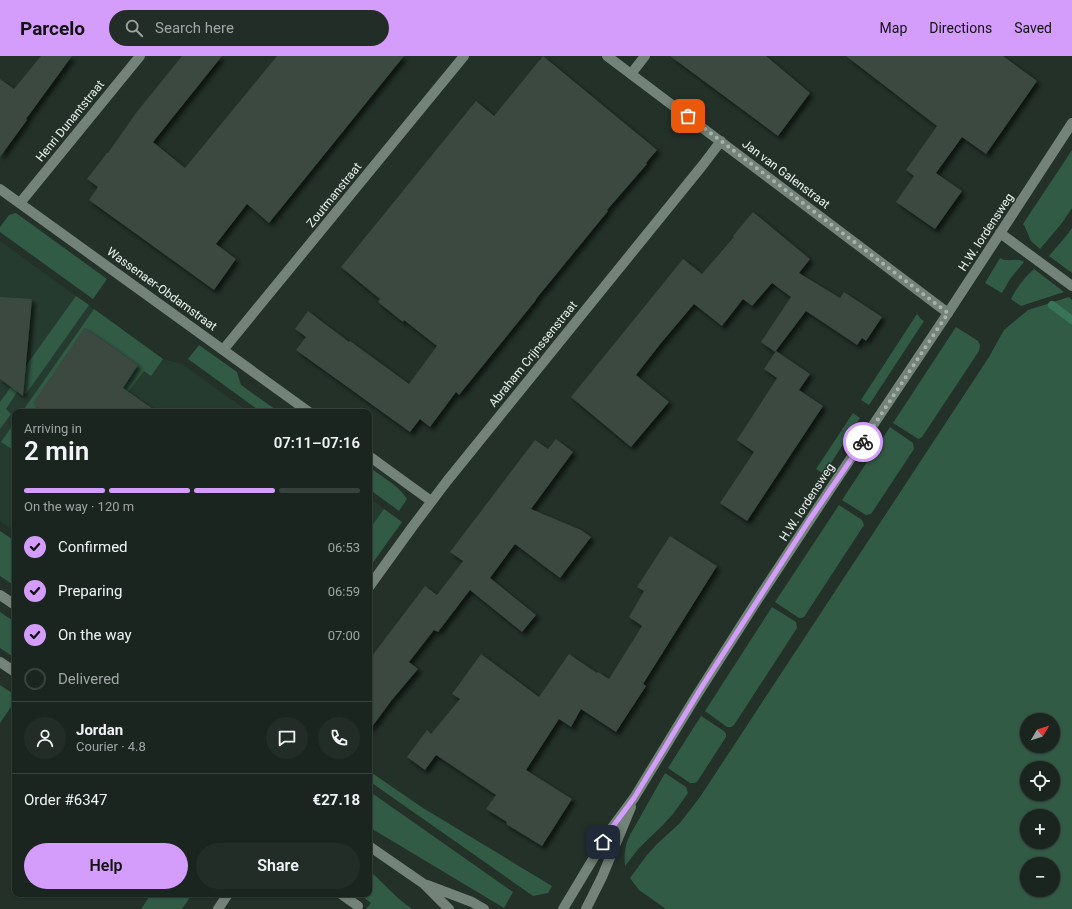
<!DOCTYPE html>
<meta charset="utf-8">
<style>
:root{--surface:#1a251f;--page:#232d28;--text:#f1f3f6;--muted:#9fa5a4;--line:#38423d;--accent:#d49cfb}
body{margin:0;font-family:Roboto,sans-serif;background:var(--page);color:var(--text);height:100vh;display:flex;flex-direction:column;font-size:15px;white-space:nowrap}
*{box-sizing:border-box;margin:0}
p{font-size:13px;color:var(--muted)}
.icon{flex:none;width:22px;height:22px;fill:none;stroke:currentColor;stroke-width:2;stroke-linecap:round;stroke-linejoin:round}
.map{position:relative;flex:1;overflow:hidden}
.drawer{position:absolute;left:12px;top:353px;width:360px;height:488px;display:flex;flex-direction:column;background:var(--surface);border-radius:8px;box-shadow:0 1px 3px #0004,0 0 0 1px var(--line)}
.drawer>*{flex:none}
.needle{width:26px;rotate:51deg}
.tools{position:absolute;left:1020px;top:657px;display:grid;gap:8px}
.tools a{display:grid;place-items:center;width:40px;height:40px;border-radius:50%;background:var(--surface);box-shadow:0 1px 3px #0004,0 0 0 1px var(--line);font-size:20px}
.pin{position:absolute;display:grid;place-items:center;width:34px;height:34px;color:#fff;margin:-17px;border-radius:8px;box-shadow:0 2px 6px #0006}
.courier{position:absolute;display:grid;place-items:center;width:40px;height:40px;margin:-20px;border:3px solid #d49cfb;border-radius:50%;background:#fff;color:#222;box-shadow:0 1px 5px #0007}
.head em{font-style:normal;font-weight:600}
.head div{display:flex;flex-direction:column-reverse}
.head{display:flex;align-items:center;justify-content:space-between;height:68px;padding:0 12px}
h1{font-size:26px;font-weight:600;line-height:30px}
.bar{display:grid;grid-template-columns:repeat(4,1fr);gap:6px 4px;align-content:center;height:48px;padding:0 12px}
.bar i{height:5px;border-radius:3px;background:var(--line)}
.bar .current{background:var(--accent)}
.bar p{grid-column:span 4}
.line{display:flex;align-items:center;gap:10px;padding:0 12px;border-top:1px solid var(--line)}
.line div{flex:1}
.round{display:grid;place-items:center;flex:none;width:42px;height:42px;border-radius:21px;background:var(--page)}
ol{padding:0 12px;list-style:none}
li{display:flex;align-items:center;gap:12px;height:44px}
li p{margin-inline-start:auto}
li .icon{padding:4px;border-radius:50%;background:var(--accent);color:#111;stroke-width:4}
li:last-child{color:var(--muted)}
li i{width:22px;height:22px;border:2px solid var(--line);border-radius:50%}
.primary-button{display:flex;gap:8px;margin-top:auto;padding:8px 12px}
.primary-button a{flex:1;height:46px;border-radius:24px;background:var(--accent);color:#111;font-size:16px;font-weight:600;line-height:46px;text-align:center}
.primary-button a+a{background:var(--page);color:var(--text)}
header{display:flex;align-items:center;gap:24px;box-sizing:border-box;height:56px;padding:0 20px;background:var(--accent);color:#111}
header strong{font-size:19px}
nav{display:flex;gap:22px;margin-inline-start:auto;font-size:14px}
.search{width:280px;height:36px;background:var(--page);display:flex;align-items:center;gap:10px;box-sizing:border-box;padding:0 14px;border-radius:22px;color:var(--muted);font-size:15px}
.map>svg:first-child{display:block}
</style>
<header>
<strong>Parcelo</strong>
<div class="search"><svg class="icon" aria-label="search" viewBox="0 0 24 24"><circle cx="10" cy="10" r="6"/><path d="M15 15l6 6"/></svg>Search here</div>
<nav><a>Map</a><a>Directions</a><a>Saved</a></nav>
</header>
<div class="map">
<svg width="1072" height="853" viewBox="0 0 1072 853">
<defs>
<filter id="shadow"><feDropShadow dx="3.5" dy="3.5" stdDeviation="2" flood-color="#0009"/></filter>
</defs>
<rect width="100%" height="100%" fill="#233129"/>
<!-- built -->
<path fill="#263b30" d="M0,185L163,303L182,308L249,356H15V476L0,465Z
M369,442L402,466L369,512Z"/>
<!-- green -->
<path fill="#325b46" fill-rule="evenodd" d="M1072,94V152L1062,167L1040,193L1031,185L1025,171L1023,168Z
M16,157L107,223L93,243L0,176V171L9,159Z
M1072,172V217L1049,200L1067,179Z
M1000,202C1007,207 1017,201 1024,206L1010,223L1002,237L985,227Z
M1034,213L1064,236L1021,250L1011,243C1017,231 1024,222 1034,213Z
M76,240L89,249L26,338L19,333L6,353L11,358L0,373V346Z
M1069,241L1072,244V853H666L639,834L630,822L647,799L657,788L680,767L700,741L989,301L1004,274L1028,254ZM1027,664H1053V690H1027ZM1027,712H1053V738H1027ZM1027,760H1053V786H1027ZM1027,808H1053V834H1027Z
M94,253L163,303L151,320L144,315L128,336L123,332L138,309L85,272L41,336L44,356H22Z
M917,258L921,263L924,265L869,349L861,344Z
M956,271L978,285L980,289L979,295L922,381L919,383L917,382L893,367Z
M199,289L237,316L241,329L279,356H261L188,303Z
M853,357L860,362L824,418L816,413Z
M15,366V395L1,386Z
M890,371L913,387L914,393L871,458L866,459L842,444Z
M369,411C381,420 399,430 407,443L399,455L369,433Z
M839,449L862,464L864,469L804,561L801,562H799L775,546Z
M384,453L402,466L369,512V474Z
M0,475L15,485V530L0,520Z
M772,551L796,566L797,572L734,669L731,671H727L705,655Z
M0,556L15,566V602L0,592Z
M0,629L15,639V645L0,667Z
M701,660L724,675L726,678V681L697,726L694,727H690L668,712Z
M369,715L423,752L552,830L548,837L533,840L369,725Z
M665,717L686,731L688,737L673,758L663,769L639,792L625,810C624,798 625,789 630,779Z
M369,735L513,836L504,852L369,771Z
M369,814L399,843L412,853H366L371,847L359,838H369Z
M151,838H192L182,853H141Z"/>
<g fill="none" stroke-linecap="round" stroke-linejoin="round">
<!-- stream -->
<path stroke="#387457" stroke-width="8" d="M1052,249L1072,264"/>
</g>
<!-- building -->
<path fill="#3a4840" filter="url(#shadow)" d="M41,0H72L26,63L27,64L0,101V23L14,33Z
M182,0H222L153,86L185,112L277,0H404L269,167L247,148L216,188L236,203L214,234L89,144L98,131L87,123L107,97H108L136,57Z
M543,0L657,94L646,107L647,108L607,154L608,155L536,243V244L459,339L456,336L430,371L420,363L410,376L296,294L306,281L295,273L308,255L349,286L350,285L409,328L437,290L404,264L403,266L378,246L380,243L341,211L476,45L494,60Z
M670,0H766L810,37L778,80Z
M846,0H1003L1037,25L986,98L962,81L936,117L962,135L935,173L896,146L914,120L906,114L937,70Z
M753,156L810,203L799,217L840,242L844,236L882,261L866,285L862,282L857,289L806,255L775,296L761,286L791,241L772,227L752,250L743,243L722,270L694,248L661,287L636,319L669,346L631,391L571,341L683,203L702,218L734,181L733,180Z
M0,241L32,243L23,340L0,323Z
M85,272L138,309L123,332L157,356H44L33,347Z
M776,295L810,318L799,334L823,350L747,465L720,447L754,396L737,384L777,322L764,313Z
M556,383L573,396L531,453L581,474L591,481L560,522L515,488L490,522L536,559L522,576L470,534L438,576L434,574L409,606L418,613L391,645L369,675V604L425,530L437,539L463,505L450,496L535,384L548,393Z
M670,480L717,510L643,628L646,630L616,676L581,653L571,671L559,663L526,714L572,743L542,790L506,768L507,766L486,753L496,739L436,699L425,714L407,701L427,674L431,678L460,643L452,638L481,598L539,641L569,598L597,617L598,616L609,623L642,570L629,561L644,535L637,531Z"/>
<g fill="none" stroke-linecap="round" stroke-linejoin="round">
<!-- lane -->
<path stroke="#738379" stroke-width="10" d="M631,18L645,0
M1000,177L1072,230"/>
<!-- street -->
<path stroke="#738379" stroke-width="10" d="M607,0L948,257
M0,133L309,356
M20,147L140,0
M223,294L464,0
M369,400L431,445
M369,531L413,470L447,425L702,110L721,85
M0,606L15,616
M341,838L358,850
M218,853L228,838"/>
<!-- secondary -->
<path stroke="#738379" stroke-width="10" d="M0,539L15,549
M369,790L424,828L449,853
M427,829L472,846L484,853
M563,853L611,773L634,742L695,642L760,540L827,438L948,257L1072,67
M586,853L602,821L631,751"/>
</g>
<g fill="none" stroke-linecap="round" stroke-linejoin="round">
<!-- done -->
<path stroke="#a7b2ac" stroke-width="4" stroke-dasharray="0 7.2" d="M688,60L948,257L863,386"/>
<!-- route -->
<path stroke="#d49cfb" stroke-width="5" d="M603,786L611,773L634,742L703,629L810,463L863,386"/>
</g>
<g text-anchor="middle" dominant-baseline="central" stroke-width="3" stroke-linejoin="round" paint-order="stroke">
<!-- street labels -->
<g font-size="12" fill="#eef7f2" stroke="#233129">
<text transform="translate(70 65) rotate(-51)">Henri Dunantstraat</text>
<text transform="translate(786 118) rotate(37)">Jan van Galenstraat</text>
<text transform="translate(334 139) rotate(-51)">Zoutmanstraat</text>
<text transform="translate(986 176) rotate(-57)">H.W. Iordensweg</text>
<text transform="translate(162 233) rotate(36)">Wassenaer-Obdamstraat</text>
<text transform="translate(533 298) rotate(-51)">Abraham Crijnssenstraat</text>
<text transform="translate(807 446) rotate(-57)">H.W. Iordensweg</text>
</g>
</g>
</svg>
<div class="tools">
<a><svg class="needle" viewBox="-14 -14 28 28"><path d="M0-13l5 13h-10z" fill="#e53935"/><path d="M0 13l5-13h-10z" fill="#9fa5a4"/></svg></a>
<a><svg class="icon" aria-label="locate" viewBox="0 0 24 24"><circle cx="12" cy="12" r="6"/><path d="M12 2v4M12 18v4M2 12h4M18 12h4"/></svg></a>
<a>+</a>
<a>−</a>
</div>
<div class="pin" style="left:688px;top:60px;background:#ea580c"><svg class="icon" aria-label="bag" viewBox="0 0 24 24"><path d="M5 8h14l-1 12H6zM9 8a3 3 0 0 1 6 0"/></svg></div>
<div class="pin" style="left:603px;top:786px;background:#1f2937"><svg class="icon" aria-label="home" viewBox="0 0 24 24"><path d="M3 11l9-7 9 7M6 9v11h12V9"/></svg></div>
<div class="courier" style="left:863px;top:386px"><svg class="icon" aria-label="bike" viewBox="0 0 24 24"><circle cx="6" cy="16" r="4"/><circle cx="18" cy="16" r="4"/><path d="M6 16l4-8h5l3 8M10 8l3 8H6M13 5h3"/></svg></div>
<section class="drawer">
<div class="head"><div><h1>2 min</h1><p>Arriving in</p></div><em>07:11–07:16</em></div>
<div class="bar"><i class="current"></i><i class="current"></i><i class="current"></i><i></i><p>On the way · 120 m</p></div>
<ol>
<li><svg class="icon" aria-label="check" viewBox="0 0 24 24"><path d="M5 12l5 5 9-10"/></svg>Confirmed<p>06:53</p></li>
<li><svg class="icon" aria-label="check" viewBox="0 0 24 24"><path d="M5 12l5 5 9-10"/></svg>Preparing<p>06:59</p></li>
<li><svg class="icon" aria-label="check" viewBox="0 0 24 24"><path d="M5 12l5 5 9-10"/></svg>On the way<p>07:00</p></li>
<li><i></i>Delivered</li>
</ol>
<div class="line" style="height:72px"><a class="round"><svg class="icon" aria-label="person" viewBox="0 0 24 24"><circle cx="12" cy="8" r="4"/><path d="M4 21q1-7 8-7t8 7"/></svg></a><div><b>Jordan</b><p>Courier · 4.8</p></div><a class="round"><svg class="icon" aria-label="chat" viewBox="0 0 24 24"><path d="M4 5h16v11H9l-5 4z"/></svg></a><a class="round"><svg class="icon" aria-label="phone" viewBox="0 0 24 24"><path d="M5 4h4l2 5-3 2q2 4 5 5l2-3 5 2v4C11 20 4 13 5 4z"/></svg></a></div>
<div class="line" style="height:52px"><div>Order #6347</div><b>€27.18</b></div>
<div class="primary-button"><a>Help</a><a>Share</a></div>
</section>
</div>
